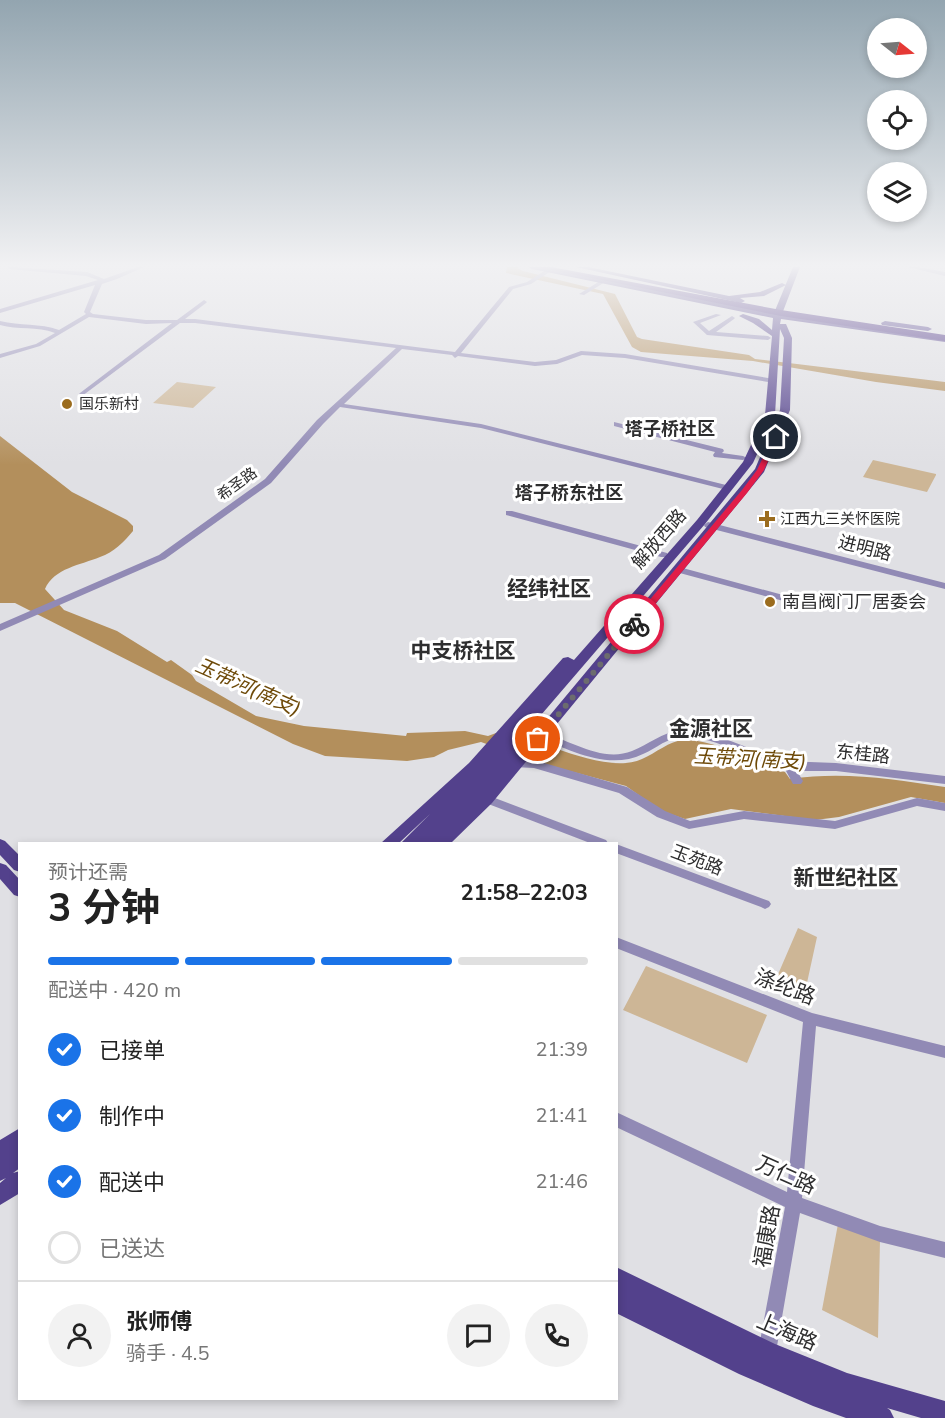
<!DOCTYPE html>
<html lang="zh">
<meta charset="utf-8">
<style>
:root{--surface:#fff;--page:#f2f2f2;--text:#222;--muted:#767676;--line:#e0e0e0;--accent:#1a73e8}
body{margin:0;font-family:"Nunito Sans","Noto Sans SC",sans-serif;background:var(--page);color:var(--text);height:100vh;display:flex;flex-direction:column;font-size:22px;white-space:nowrap}
*{box-sizing:border-box;margin:0}
p{font-size:20px;color:var(--muted)}
.icon{flex:none;width:33px;height:33px;fill:none;stroke:currentColor;stroke-width:2;stroke-linecap:round;stroke-linejoin:round}
.map{position:relative;flex:1;overflow:hidden}
.sheet{position:absolute;left:18px;top:842px;width:600px;height:558px;display:flex;flex-direction:column;background:var(--surface);border-radius:0px;box-shadow:0 3px 9px #0003}
.sheet>*{flex:none}
.needle{width:39px;rotate:107deg}
.buttons{position:absolute;left:867px;top:18px;display:grid;gap:12px}
.buttons a{display:grid;place-items:center;width:60px;height:60px;border-radius:50%;background:var(--surface);box-shadow:0 3px 9px #0003;font-size:30px}
.pin{position:absolute;display:grid;place-items:center;width:51px;height:51px;color:#fff;margin:-26px;border:3px solid #fff;border-radius:50%;box-shadow:0 2px 6px #0007}
.courier{position:absolute;display:grid;place-items:center;width:60px;height:60px;margin:-30px;border:4px solid #e11d48;border-radius:50%;background:#fff;color:#222;box-shadow:0 2px 8px #0007}
.overview em{font-style:normal;font-weight:700}
.overview div{display:flex;flex-direction:column-reverse}
.overview{display:flex;align-items:center;justify-content:space-between;height:102px;padding:0 30px}
h1{font-size:39px;font-weight:700;line-height:45px}
.bar{display:grid;grid-template-columns:repeat(4,1fr);gap:9px 6px;align-content:center;height:72px;padding:0 30px}
.bar i{height:8px;border-radius:4px;background:var(--line)}
.bar .selected{background:var(--accent)}
.bar p{grid-column:span 4}
.line{display:flex;align-items:center;gap:15px;padding:0 30px;border-top:2px solid var(--line)}
.line div{flex:1}
.round{display:grid;place-items:center;flex:none;width:63px;height:63px;border-radius:32px;background:var(--page)}
ol{padding:0 30px;list-style:none}
li{display:flex;align-items:center;gap:18px;height:66px}
li p{margin-inline-start:auto}
li .icon{padding:6px;border-radius:50%;background:var(--accent);color:#fff;stroke-width:4}
li:last-child{color:var(--muted)}
li i{width:33px;height:33px;border:3px solid var(--line);border-radius:50%}
.map>svg:first-child{display:block}
</style>
<div class="map">
<svg width="945" height="1418" viewBox="0 0 945 1418">
<rect width="100%" height="100%" fill="#e0e0e4"/>
<!-- green -->
<path fill="#cdb696" d="M177,382L216,387L193,408L153,403Z
M873,460L936,474V475L927,492L863,477Z
M798,928L817,937L805,992L776,979Z
M646,966L767,1015L747,1063L623,1010Z
M838,1224L880,1240L878,1338L822,1310Z"/>
<!-- water -->
<path fill="#b38f5c" d="M507,267H520L517,268L523,271L615,294L637,337L642,339L749,355L755,359L945,382V391L876,382L753,361L641,352L632,347L603,294L506,273Z
M0,436L72,492L127,520L133,526V531C124,542 114,552 100,557C81,565 54,568 45,589L64,610L117,631L167,662L171,660L192,675L196,681L256,716L304,726L406,736L407,733L465,731L488,736L496,733L549,758L557,749C581,757 618,770 642,759C656,753 669,741 684,740C719,740 752,763 785,772L790,779C843,771 893,779 945,787V803L911,797L839,817L815,820L731,809L685,819L661,811L626,786L539,763L481,742L448,750L434,757L407,761L325,756L293,744L15,603H0Z"/>
<g fill="none" stroke-linecap="round" stroke-linejoin="round">
<!-- minor -->
<path fill="#918ab5" fill-rule="evenodd" d="M8,267L87,272L104,279L138,267H144L117,279L102,284L90,312L93,314L146,320H177L204,300L207,302L206,303L185,319H195L455,352L509,287L527,282L549,268L551,269V271L531,284L513,289L461,353L535,362L556,360L581,351L625,354L774,379L777,381L774,383L625,358L582,355L557,364L535,366L458,356L455,358L452,355L402,349L344,404L481,424L726,485L727,487L723,489L481,428L340,407L323,424L271,483L165,559L0,631V624L159,555L265,479L317,420L396,348L195,323H180L82,396L79,394L80,393L172,323L146,324L89,317L40,346L0,358V354L36,344L55,333C37,326 18,330 0,325V321C20,326 40,323 59,330L86,314L84,312L95,285L0,313V309L98,280L86,276L10,269Z
M908,267H917L945,272V276Z
M600,281L605,282L584,295L579,294Z
M716,314L721,315L700,323L709,331L732,316L735,318L734,319L716,332L768,336L771,338L768,340L707,335L693,322Z
M614,422L723,449L724,451L722,453L743,456L747,458L743,460L714,457L713,455L715,452L614,426Z
M506,511H512L667,553L668,555L667,557H661L506,515Z
M708,522L945,583V589L705,527L704,525Z
M679,567L794,598L796,600L791,603L676,572V568Z
M680,730L699,731L715,735L783,761L836,763L945,776V784L836,771H797L803,781L801,784H793L785,769C751,762 720,737 685,737C669,736 657,748 643,754C608,771 570,750 537,737L536,735L541,732C570,740 602,763 632,751C649,744 662,733 680,730Z
M517,760H534L627,787L665,811L690,821L744,811L835,821L917,798L945,803V811L917,806L835,829L744,819L689,829L657,817L619,793L534,768L513,767L511,764L513,761Z
M487,795L606,840L608,843H590L483,802L481,799L483,796Z
M616,844L769,901L771,904L769,907L765,909L761,907L616,853Z
M616,937L812,1013L945,1046V1058L816,1026L802,1198L880,1226L945,1242V1258L880,1242L800,1213L776,1352L773,1358L767,1361L761,1358L758,1352L785,1207L616,1127V1112L787,1192L803,1022L616,948Z"/>
<!-- major -->
<path fill="#53418c" fill-rule="evenodd" d="M529,267H541L774,313L793,267H800L782,314L945,338V342L781,319L780,324H786L792,338L790,410L764,472L492,803L451,843H401L430,814L399,843H381L469,763L563,658L568,657L574,660L697,520L743,462L765,415L772,336L753,323L739,316L743,314L759,319L772,330L773,318L532,269ZM780,329L784,338L780,410L755,469L536,732L529,729L705,524L753,463L775,415Z
M576,267H588L729,296L760,292L782,283L786,285L764,296L740,298L745,301L741,303Z
M885,321L928,327L932,329L928,331L882,325L881,323Z
M0,839L5,841L20,856V872L14,870L0,855Z
M0,863L6,865L20,880V897L14,895L0,879Z
M20,1128V1168L13,1173L20,1171V1193L0,1205V1183L6,1178L0,1181V1140Z
M616,1267L775,1344L847,1373L945,1401V1418H921L887,1408L890,1410L894,1418H846L813,1406L739,1374L616,1313V1290L622,1292L616,1290Z"/>
<!-- highway -->
<path fill="#3e237b" fill-rule="evenodd" d="M537,267H551L781,310L945,335V341L781,316Z"/>
</g>
<!-- sky -->
<linearGradient id="sky" x2="0" y2="1"><stop stop-color="#93a5b0"/><stop offset="0.57" stop-color="#f1f1f3"/><stop offset="1" stop-color="#f1f1f3" stop-opacity="0"/></linearGradient>
<rect width="945" height="465" fill="url(#sky)"/>
<!-- route -->
<path fill="#e11d48" d="M773,436L779,437L764,470L747,493L637,626H631V622L742,490L757,470Z"/>
<g fill="none" stroke-linecap="round" stroke-linejoin="round">
<!-- done -->
<path stroke="#6c6c6e" stroke-width="6" stroke-dasharray="0 10.8" d="M538,739L634,624"/>
</g>
<!-- markers -->
<g fill="#9b6c1e" stroke="#fff" stroke-width="2">
<circle cx="67" cy="404" r="6"/>
<path d="M764 510h6v6h6v6h-6v6h-6v-6h-6v-6h6z"/>
<circle cx="770" cy="602" r="6"/>
</g>
<g text-anchor="middle" dominant-baseline="central" stroke-width="6" stroke-linejoin="round" paint-order="stroke">
<!-- far-poi labels -->
<g font-size="15" fill="#2e2e2f" stroke="#fff" text-anchor="start">
<text x="79" y="404">国乐新村</text>
<text x="780" y="519">江西九三关怀医院</text>
</g>
<!-- far-street labels -->
<g font-size="15" fill="#2e2e2f" stroke="#fff">
<text transform="translate(237 484) rotate(-36)">希圣路</text>
</g>
<!-- far-quarter labels -->
<g font-size="18" font-weight="bold" fill="#2e2e2f" stroke="#fff">
<text x="670" y="429">塔子桥社区</text>
<text x="569" y="493">塔子桥东社区</text>
</g>
<!-- street labels -->
<g font-size="18" fill="#2e2e2f" stroke="#fff">
<text transform="translate(659 539) rotate(-49)">解放西路</text>
<text transform="translate(865 548) rotate(14)">进明路</text>
<text transform="translate(863 754) rotate(6)">东桂路</text>
<text transform="translate(697 860) rotate(21)">玉苑路</text>
</g>
<!-- poi labels -->
<g font-size="18" fill="#2e2e2f" stroke="#fff" text-anchor="start">
<text x="782" y="602">南昌阀门厂居委会</text>
</g>
<!-- water labels -->
<g font-size="20" font-style="italic" fill="#6e4a09" stroke="#fff">
<text transform="translate(248 687) rotate(24)">玉带河(南支)</text>
<text transform="translate(750 759) rotate(3)">玉带河(南支)</text>
</g>
<!-- quarter labels -->
<g font-size="21" font-weight="bold" fill="#2e2e2f" stroke="#fff">
<text x="549" y="589">经纬社区</text>
<text x="463" y="651">中支桥社区</text>
<text x="711" y="729">金源社区</text>
<text x="846" y="878">新世纪社区</text>
</g>
<!-- near-street labels -->
<g font-size="21" fill="#2e2e2f" stroke="#fff">
<text transform="translate(785 987) rotate(21)">涤纶路</text>
<text transform="translate(786 1175) rotate(24)">万仁路</text>
<text transform="translate(767 1236) rotate(-80)">福康路</text>
<text transform="translate(787 1332) rotate(23)">上海路</text>
</g>
</g>
</svg>
<div class="buttons">
<a><svg class="needle" viewBox="-14 -14 28 28"><path d="M0-13l5 13h-10z" fill="#e53935"/><path d="M0 13l5-13h-10z" fill="#767676"/></svg></a>
<a><svg class="icon" aria-label="locate" viewBox="0 0 24 24"><circle cx="12" cy="12" r="6"/><path d="M12 2v4M12 18v4M2 12h4M18 12h4"/></svg></a>
<a><svg class="icon" aria-label="layers" viewBox="0 0 24 24"><path d="M12 4l9 5-9 5-9-5zM3 14l9 5 9-5"/></svg></a>
</div>
<div class="pin" style="left:538px;top:739px;background:#ea580c"><svg class="icon" aria-label="bag" viewBox="0 0 24 24"><path d="M5 8h14l-1 12H6zM9 8a3 3 0 0 1 6 0"/></svg></div>
<div class="pin" style="left:776px;top:437px;background:#1f2937"><svg class="icon" aria-label="home" viewBox="0 0 24 24"><path d="M3 11l9-7 9 7M6 9v11h12V9"/></svg></div>
<div class="courier" style="left:634px;top:624px"><svg class="icon" aria-label="bike" viewBox="0 0 24 24"><circle cx="6" cy="16" r="4"/><circle cx="18" cy="16" r="4"/><path d="M6 16l4-8h5l3 8M10 8l3 8H6M13 5h3"/></svg></div>
<section class="sheet">
<div class="overview"><div><h1>3 分钟</h1><p>预计还需</p></div><em>21:58–22:03</em></div>
<div class="bar"><i class="selected"></i><i class="selected"></i><i class="selected"></i><i></i><p>配送中 · 420 m</p></div>
<ol>
<li><svg class="icon" aria-label="check" viewBox="0 0 24 24"><path d="M5 12l5 5 9-10"/></svg>已接单<p>21:39</p></li>
<li><svg class="icon" aria-label="check" viewBox="0 0 24 24"><path d="M5 12l5 5 9-10"/></svg>制作中<p>21:41</p></li>
<li><svg class="icon" aria-label="check" viewBox="0 0 24 24"><path d="M5 12l5 5 9-10"/></svg>配送中<p>21:46</p></li>
<li><i></i>已送达</li>
</ol>
<div class="line" style="height:108px"><a class="round"><svg class="icon" aria-label="person" viewBox="0 0 24 24"><circle cx="12" cy="8" r="4"/><path d="M4 21q1-7 8-7t8 7"/></svg></a><div><b>张师傅</b><p>骑手 · 4.5</p></div><a class="round"><svg class="icon" aria-label="chat" viewBox="0 0 24 24"><path d="M4 5h16v11H9l-5 4z"/></svg></a><a class="round"><svg class="icon" aria-label="phone" viewBox="0 0 24 24"><path d="M5 4h4l2 5-3 2q2 4 5 5l2-3 5 2v4C11 20 4 13 5 4z"/></svg></a></div>
</section>
</div>
